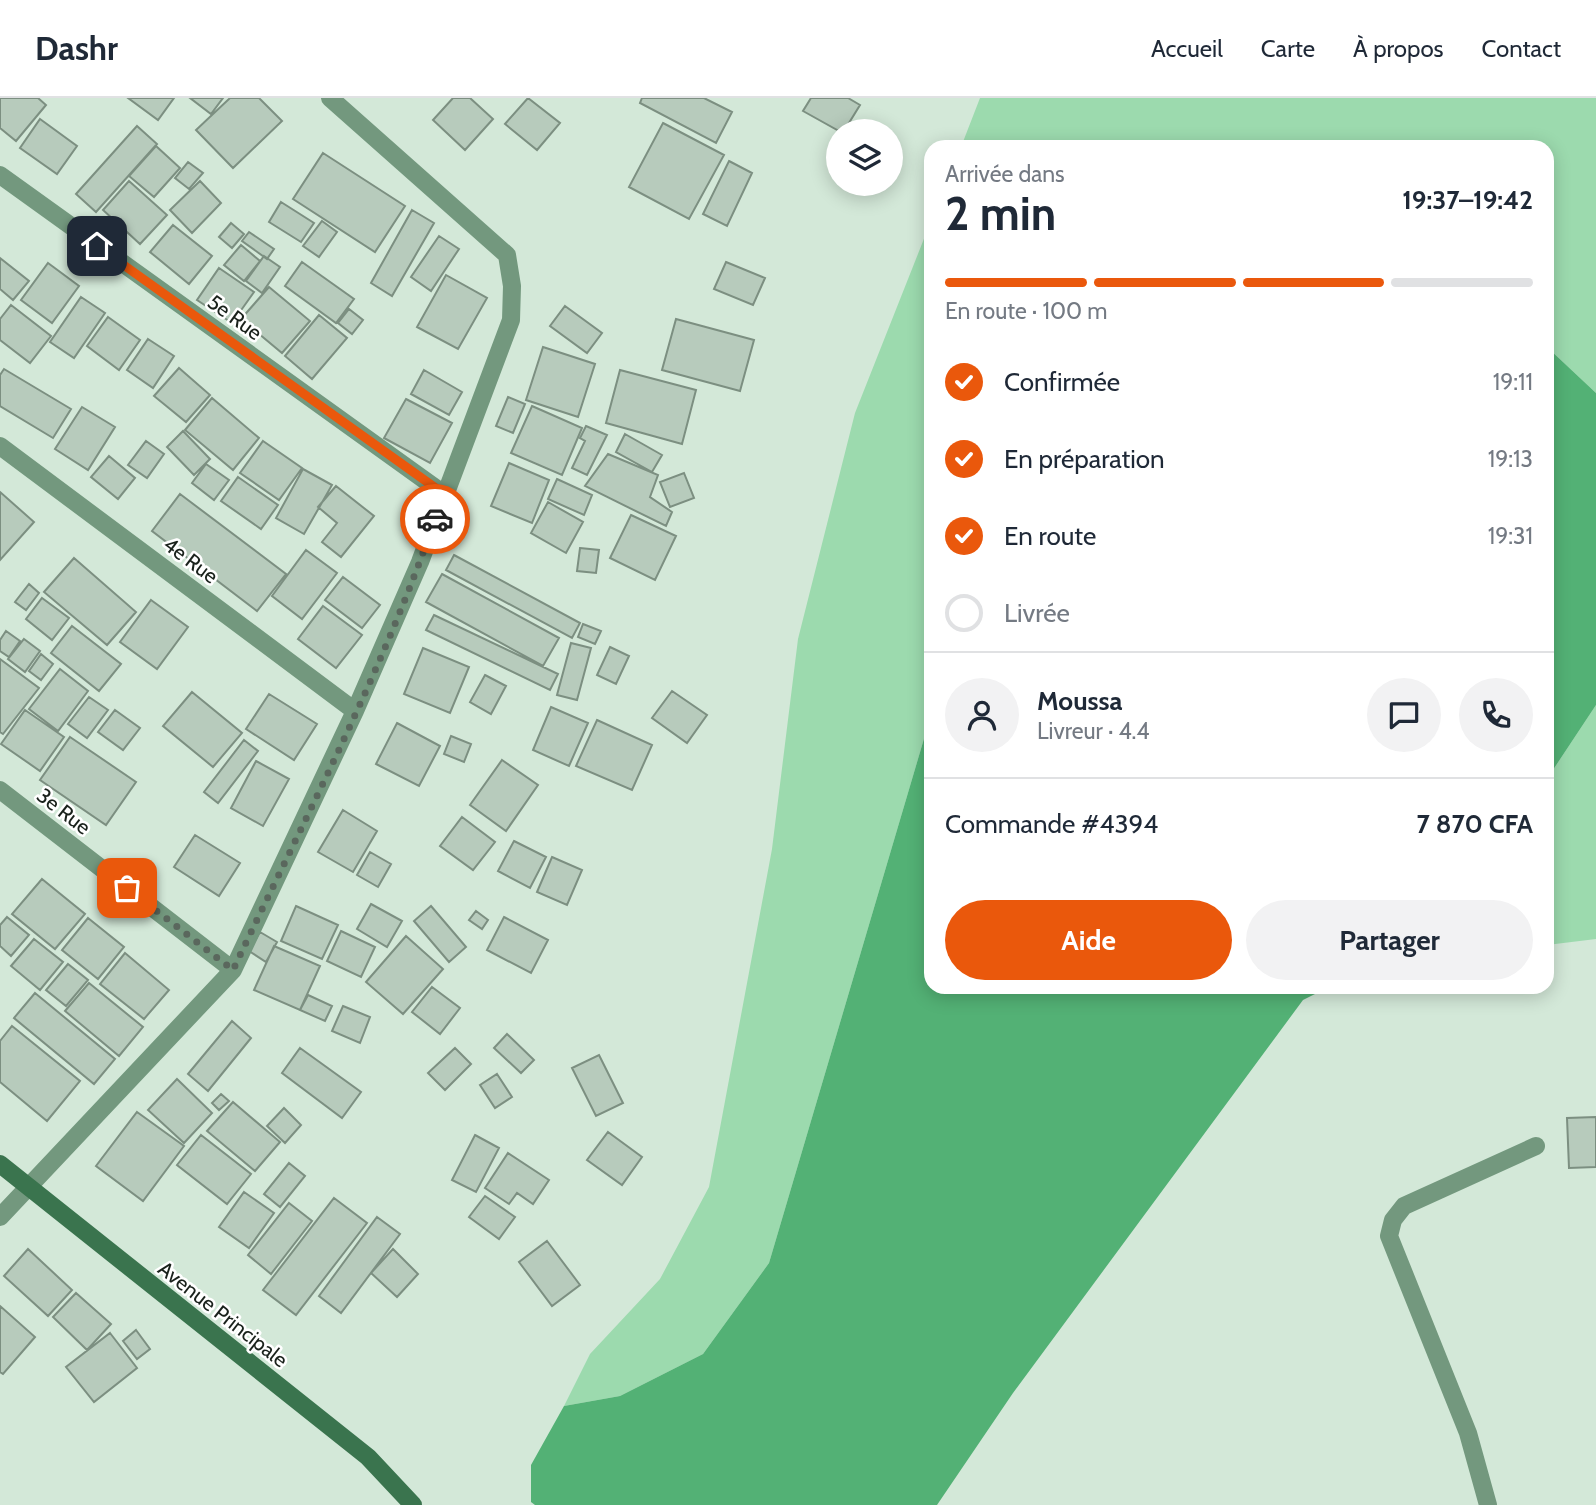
<!DOCTYPE html>
<html lang="fr">
<meta charset="utf-8">
<style>
:root{--surface:#fff;--page:#f2f2f3;--text:#1f2937;--muted:#747a83;--line:#e0e1e3;--accent:#ea580c}
body{margin:0;font-family:Cabin,sans-serif;background:var(--page);color:var(--text);height:100vh;display:flex;flex-direction:column;font-size:26px;white-space:nowrap}
*{box-sizing:border-box;margin:0}
p{font-size:23px;color:var(--muted)}
.icon{flex:none;width:38px;height:38px;fill:none;stroke:currentColor;stroke-width:2;stroke-linecap:round;stroke-linejoin:round}
.map{position:relative;flex:1;overflow:hidden}
.side{position:absolute;left:924px;top:42px;width:630px;height:854px;display:flex;flex-direction:column;background:var(--surface);border-radius:21px;box-shadow:0 4px 18px #0003}
.side>*{flex:none}
.buttons{position:absolute;left:826px;top:21px;display:grid;gap:14px}
.buttons a{display:grid;place-items:center;width:77px;height:77px;border-radius:50%;background:var(--surface);box-shadow:0 4px 18px #0003;font-size:35px}
.pin{position:absolute;display:grid;place-items:center;width:60px;height:60px;color:#fff;margin:-30px;border-radius:14px;box-shadow:0 4px 10px #0006}
.courier{position:absolute;display:grid;place-items:center;width:70px;height:70px;margin:-35px;border:5px solid #ea580c;border-radius:50%;background:#fff;color:#222;box-shadow:0 2px 9px #0007}
.headline em{font-style:normal;font-weight:700}
.headline div{display:flex;flex-direction:column-reverse}
.headline{display:flex;align-items:center;justify-content:space-between;height:119px;padding:0 21px}
h1{font-size:46px;font-weight:700;line-height:52px}
.bar{display:grid;grid-template-columns:repeat(4,1fr);gap:10px 7px;align-content:center;height:84px;padding:0 21px}
.bar i{height:9px;border-radius:5px;background:var(--line)}
.bar .current{background:var(--accent)}
.bar p{grid-column:span 4}
.line{display:flex;align-items:center;gap:18px;padding:0 21px;border-top:2px solid var(--line)}
.line div{flex:1}
.round{display:grid;place-items:center;flex:none;width:74px;height:74px;border-radius:37px;background:var(--page)}
ol{padding:0 21px;list-style:none}
li{display:flex;align-items:center;gap:21px;height:77px}
li p{margin-inline-start:auto}
li .icon{padding:7px;border-radius:50%;background:var(--accent);color:#fff;stroke-width:4}
li:last-child{color:var(--muted)}
li i{width:38px;height:38px;border:4px solid var(--line);border-radius:50%}
.button{display:flex;gap:14px;margin-top:auto;padding:14px 21px}
.button a{flex:1;height:80px;border-radius:42px;background:var(--accent);color:#fff;font-size:28px;font-weight:700;line-height:80px;text-align:center}
.button a+a{background:var(--page);color:var(--text)}
header{display:flex;align-items:center;gap:42px;box-sizing:border-box;height:98px;padding:0 35px;background:var(--surface);border-bottom:2px solid var(--line)}
header strong{font-size:33px}
nav{display:flex;gap:38px;margin-inline-start:auto;font-size:24px}
.map>svg:first-child{display:block}
</style>
<header>
<strong>Dashr</strong>
<nav><a>Accueil</a><a>Carte</a><a>À propos</a><a>Contact</a></nav>
</header>
<div class="map">
<svg width="1596" height="1407" viewBox="0 0 1596 1407">
<rect width="100%" height="100%" fill="#d3e8d8"/>
<!-- green -->
<path fill="#9cdaae" d="M980,0H1596V295L1547,249V49H961Z
M931,123V617L769,1165L703,1256L620,1298L564,1308L590,1256L660,1181L709,1089L772,751L798,541L855,315Z
M1596,607V841L1547,847V681Z"/>
<!-- water -->
<path fill="#53b175" d="M1547,249L1596,295V607L1547,681Z
M931,617V889H1329L1303,902L1013,1295L937,1407H535L531,1404V1367L564,1308L620,1298L703,1256L769,1165Z"/>
<!-- building -->
<path fill="#b7cbbc" stroke="#7c8f81" stroke-width="2" d="M0,0H38L46,7L16,43L0,30Z
M128,0H174L158,22Z
M190,0H223L211,16Z
M230,0H259L282,23L233,70L196,32Z
M453,0H470L493,21L465,52L433,22Z
M528,0L560,25L537,52L505,26Z
M642,0H704L732,14L716,45L640,5Z
M811,0H848L860,7L844,33H839L803,13Z
M40,21L77,48L57,76L20,50Z
M663,25L724,57L689,121L629,89Z
M137,28L157,46L96,114L76,96Z
M156,48L180,70L154,99L129,78Z
M323,55L405,108L375,154L293,101Z
M729,63L752,75L727,128L703,116Z
M188,64L203,75L189,91L175,80Z
M129,83L167,117L140,146L103,112Z
M200,83L221,105L192,135L170,112Z
M281,104L314,125L301,144L269,124Z
M412,112L434,125L392,198L371,185Z
M322,123L337,134L319,159L303,148Z
M231,125L244,136L232,150L219,139Z
M173,127L212,158L189,186L150,154Z
M249,134L274,151L267,161L242,143Z
M439,138L459,151L431,193L411,179Z
M241,147L260,163L244,183L224,167Z
M264,158L280,169L262,195L246,183Z
M0,160L29,183L13,202L0,191Z
M302,164L354,201L336,225L285,188Z
M726,164L765,180L753,207L714,191Z
M48,165L79,188L52,225L21,202Z
M219,170L254,194L232,225L197,202Z
M446,177L487,200L458,251L417,229Z
M269,189L310,223L282,255L241,221Z
M81,199L105,215L74,260L50,244Z
M11,207L51,238L30,265L0,242V221Z
M565,208L602,235L587,255L550,228Z
M349,211L363,222L352,236L338,225Z
M319,217L347,240L312,281L285,258Z
M108,219L140,242L119,272L87,248Z
M676,221L754,242L740,293L662,272Z
M148,241L174,258L153,290L127,272Z
M543,249L595,266L578,319L526,302Z
M179,270L210,297L186,324L154,298Z
M4,271L71,311L53,340L0,308V277Z
M424,272L462,294L449,317L411,296Z
M620,272L696,292L682,346L606,325Z
M508,299L525,306L513,335L496,328Z
M212,300L259,340L233,372L185,332Z
M406,301L452,325L430,365L384,340Z
M532,308L582,330L562,377L511,355Z
M82,309L115,329L88,372L55,351Z
M586,328L607,337L587,377L572,370L585,343L580,340Z
M183,333L210,361L194,377L167,349Z
M625,336L662,357L652,374L616,354Z
M146,343L164,356L147,380L128,367Z
M263,343L302,370L279,402L240,375Z
M608,356L658,377L650,399L672,414L666,428L585,388Z
M109,358L135,380L118,401L91,379Z
M509,365L549,382L532,425L491,408Z
M206,366L229,382L214,402L192,385Z
M303,371L332,387L304,436L276,420Z
M684,375L694,400L670,409L660,384Z
M238,379L278,407L261,431L221,403Z
M557,381L592,397L584,417L548,401Z
M336,388L374,418L341,459L322,444L337,425L318,409Z
M0,394L34,424L0,462Z
M180,396L286,476L257,513L152,433Z
M548,404L583,424L566,455L531,435Z
M631,417L676,438L655,482L610,460Z
M580,450L599,452L596,475L577,473Z
M306,452L337,475L302,521L272,498Z
M454,457L580,525L572,540L446,472Z
M74,460L136,514L107,547L44,494Z
M442,476L559,540L543,568L426,504Z
M343,479L380,507L362,530L325,502Z
M29,486L39,495L26,512L15,504Z
M42,500L69,520L52,542L26,521Z
M151,502L188,529L157,571L120,544Z
M323,508L362,537L336,570L298,541Z
M434,517L558,576L550,592L426,532Z
M583,526L601,533L595,546L578,539Z
M72,528L121,566L99,593L51,555Z
M6,533L20,543L9,559L0,553V542Z
M24,541L40,553L25,574L8,561Z
M571,545L591,550L577,602L557,597Z
M610,549L629,558L616,586L597,577Z
M423,550L469,569L450,615L404,596Z
M41,556L53,566L41,582L29,573Z
M0,561L39,590L3,636L0,634Z
M60,571L88,593L58,633L29,611Z
M485,577L506,588L491,616L470,604Z
M672,593L707,617L687,645L652,620Z
M192,594L242,635L213,669L163,628Z
M269,596L317,626L294,662L246,631Z
M89,599L108,612L87,640L68,626Z
M551,609L588,625L569,668L533,652Z
M25,612L64,639L40,673L1,646Z
M115,612L140,630L123,652L98,634Z
M597,622L652,647L632,692L576,668Z
M397,625L440,648L419,688L376,666Z
M451,638L471,646L464,664L444,656Z
M70,639L136,684L106,727L40,682Z
M244,642L258,653L218,705L204,694Z
M502,662L538,687L506,733L470,707Z
M256,663L289,681L263,728L231,710Z
M343,712L377,733L353,774L318,754Z
M462,719L495,744L473,772L440,748Z
M195,737L240,765L219,798L174,769Z
M514,743L546,759L530,790L498,773Z
M370,754L391,766L378,789L357,777Z
M552,759L582,772L567,807L537,794Z
M42,781L85,816L55,851L12,816Z
M371,806L402,823L387,849L357,831Z
M296,808L338,827L322,861L281,843Z
M431,808L466,849L449,864L414,823Z
M476,813L488,822L482,831L469,822Z
M7,819L29,837L11,858L0,848V827Z
M504,819L548,842L531,875L487,852Z
M88,820L124,849L98,881L62,852Z
M341,833L375,849L361,879L327,863Z
M260,834L277,844L266,864L249,853Z
M406,838L443,871L403,916L366,884Z
M34,841L63,864L40,892L11,868Z
M274,848L320,868L300,912L254,892Z
M125,855L169,892L144,921L100,886Z
M68,866L88,882L66,908L46,892Z
M89,885L143,929L119,958L65,913Z
M432,889L460,910L440,936L412,914Z
M35,895L115,961L94,986L14,920Z
M308,897L332,908L325,923L300,912Z
M343,908L370,919L360,945L332,933Z
M232,923L251,940L208,993L188,976Z
M12,928L80,983L47,1023L0,984V943Z
M507,936L534,962L521,975L494,950Z
M300,950L361,994L342,1020L282,975Z
M455,950L471,966L445,992L428,975Z
M599,957L623,1005L596,1018L572,970Z
M497,976L512,999L495,1010L480,987Z
M177,981L212,1015L184,1045L148,1012Z
M221,996L229,1003L219,1012L212,1005Z
M233,1004L280,1044L255,1073L207,1033Z
M284,1010L301,1027L285,1045L267,1028Z
M137,1014L184,1048L143,1103L96,1068Z
M1596,1019V1069L1569,1070L1567,1020Z
M608,1034L642,1059L622,1087L587,1062Z
M201,1037L251,1076L227,1106L177,1067Z
M475,1037L499,1050L476,1094L452,1082Z
M508,1055L549,1082L533,1106L517,1095L509,1106L485,1090Z
M289,1065L305,1078L280,1109L264,1096Z
M244,1094L274,1115L249,1150L219,1129Z
M485,1098L515,1119L499,1141L469,1119Z
M334,1100L367,1125L296,1217L263,1192Z
M289,1105L312,1123L271,1176L248,1157Z
M377,1119L400,1136L341,1215L319,1198Z
M547,1143L580,1187L552,1208L519,1164Z
M28,1151L72,1192L48,1218L4,1178Z
M393,1151L418,1176L397,1199L371,1175Z
M76,1195L111,1226L87,1252L53,1219Z
M0,1208L35,1239L3,1276L0,1274Z
M136,1232L150,1251L137,1261L123,1243Z
M110,1235L137,1270L94,1304L66,1269Z"/>
<g fill="none" stroke-linecap="round" stroke-linejoin="round">
<!-- street -->
<path stroke="#73987e" stroke-width="18" d="M0,77L444,396
M0,348L355,613
M0,692L233,872
M0,1119L233,872L355,613L420,464L511,222L512,188L507,157L330,0
M1488,1407L1468,1335L1389,1138L1393,1122L1404,1108L1536,1048"/>
<!-- secondary -->
<path stroke="#3a744e" stroke-width="18" d="M0,1066L368,1359L413,1407"/>
</g>
<g fill="none" stroke-linecap="round" stroke-linejoin="round">
<!-- done -->
<path stroke="#5a675d" stroke-width="7" stroke-dasharray="0 12.6" d="M127,790L233,872C302,726 383,573 435,421"/>
<!-- route -->
<path stroke="#ea580c" stroke-width="9" d="M97,148L444,396L435,421"/>
</g>
<g text-anchor="middle" dominant-baseline="central" stroke-width="5" stroke-linejoin="round" paint-order="stroke">
<!-- street labels -->
<g font-size="21" fill="#19211b" stroke="#fff">
<text transform="translate(235 219) rotate(36)">5e Rue</text>
<text transform="translate(191 462) rotate(37)">4e Rue</text>
<text transform="translate(64 713) rotate(38)">3e Rue</text>
<text transform="translate(223 1216) rotate(38)">Avenue Principale</text>
</g>
</g>
</svg>
<div class="buttons">
<a><svg class="icon" aria-label="layers" viewBox="0 0 24 24"><path d="M12 4l9 5-9 5-9-5zM3 14l9 5 9-5"/></svg></a>
</div>
<div class="pin" style="left:127px;top:790px;background:#ea580c"><svg class="icon" aria-label="bag" viewBox="0 0 24 24"><path d="M5 8h14l-1 12H6zM9 8a3 3 0 0 1 6 0"/></svg></div>
<div class="pin" style="left:97px;top:148px;background:#1f2937"><svg class="icon" aria-label="home" viewBox="0 0 24 24"><path d="M3 11l9-7 9 7M6 9v11h12V9"/></svg></div>
<div class="courier" style="left:435px;top:421px"><svg class="icon" aria-label="car" viewBox="0 0 24 24"><path d="M5 17H2v-5l4-1 3-4h7l3 4 3 1v5h-3M9 17h6M6 11h13"/><circle cx="7" cy="17" r="2"/><circle cx="17" cy="17" r="2"/></svg></div>
<section class="side">
<div class="headline"><div><h1>2 min</h1><p>Arrivée dans</p></div><em>19:37–19:42</em></div>
<div class="bar"><i class="current"></i><i class="current"></i><i class="current"></i><i></i><p>En route · 100 m</p></div>
<ol>
<li><svg class="icon" aria-label="check" viewBox="0 0 24 24"><path d="M5 12l5 5 9-10"/></svg>Confirmée<p>19:11</p></li>
<li><svg class="icon" aria-label="check" viewBox="0 0 24 24"><path d="M5 12l5 5 9-10"/></svg>En préparation<p>19:13</p></li>
<li><svg class="icon" aria-label="check" viewBox="0 0 24 24"><path d="M5 12l5 5 9-10"/></svg>En route<p>19:31</p></li>
<li><i></i>Livrée</li>
</ol>
<div class="line" style="height:126px"><a class="round"><svg class="icon" aria-label="person" viewBox="0 0 24 24"><circle cx="12" cy="8" r="4"/><path d="M4 21q1-7 8-7t8 7"/></svg></a><div><b>Moussa</b><p>Livreur · 4.4</p></div><a class="round"><svg class="icon" aria-label="chat" viewBox="0 0 24 24"><path d="M4 5h16v11H9l-5 4z"/></svg></a><a class="round"><svg class="icon" aria-label="phone" viewBox="0 0 24 24"><path d="M5 4h4l2 5-3 2q2 4 5 5l2-3 5 2v4C11 20 4 13 5 4z"/></svg></a></div>
<div class="line" style="height:91px"><div>Commande #4394</div><b>7 870 CFA</b></div>
<div class="button"><a>Aide</a><a>Partager</a></div>
</section>
</div>
